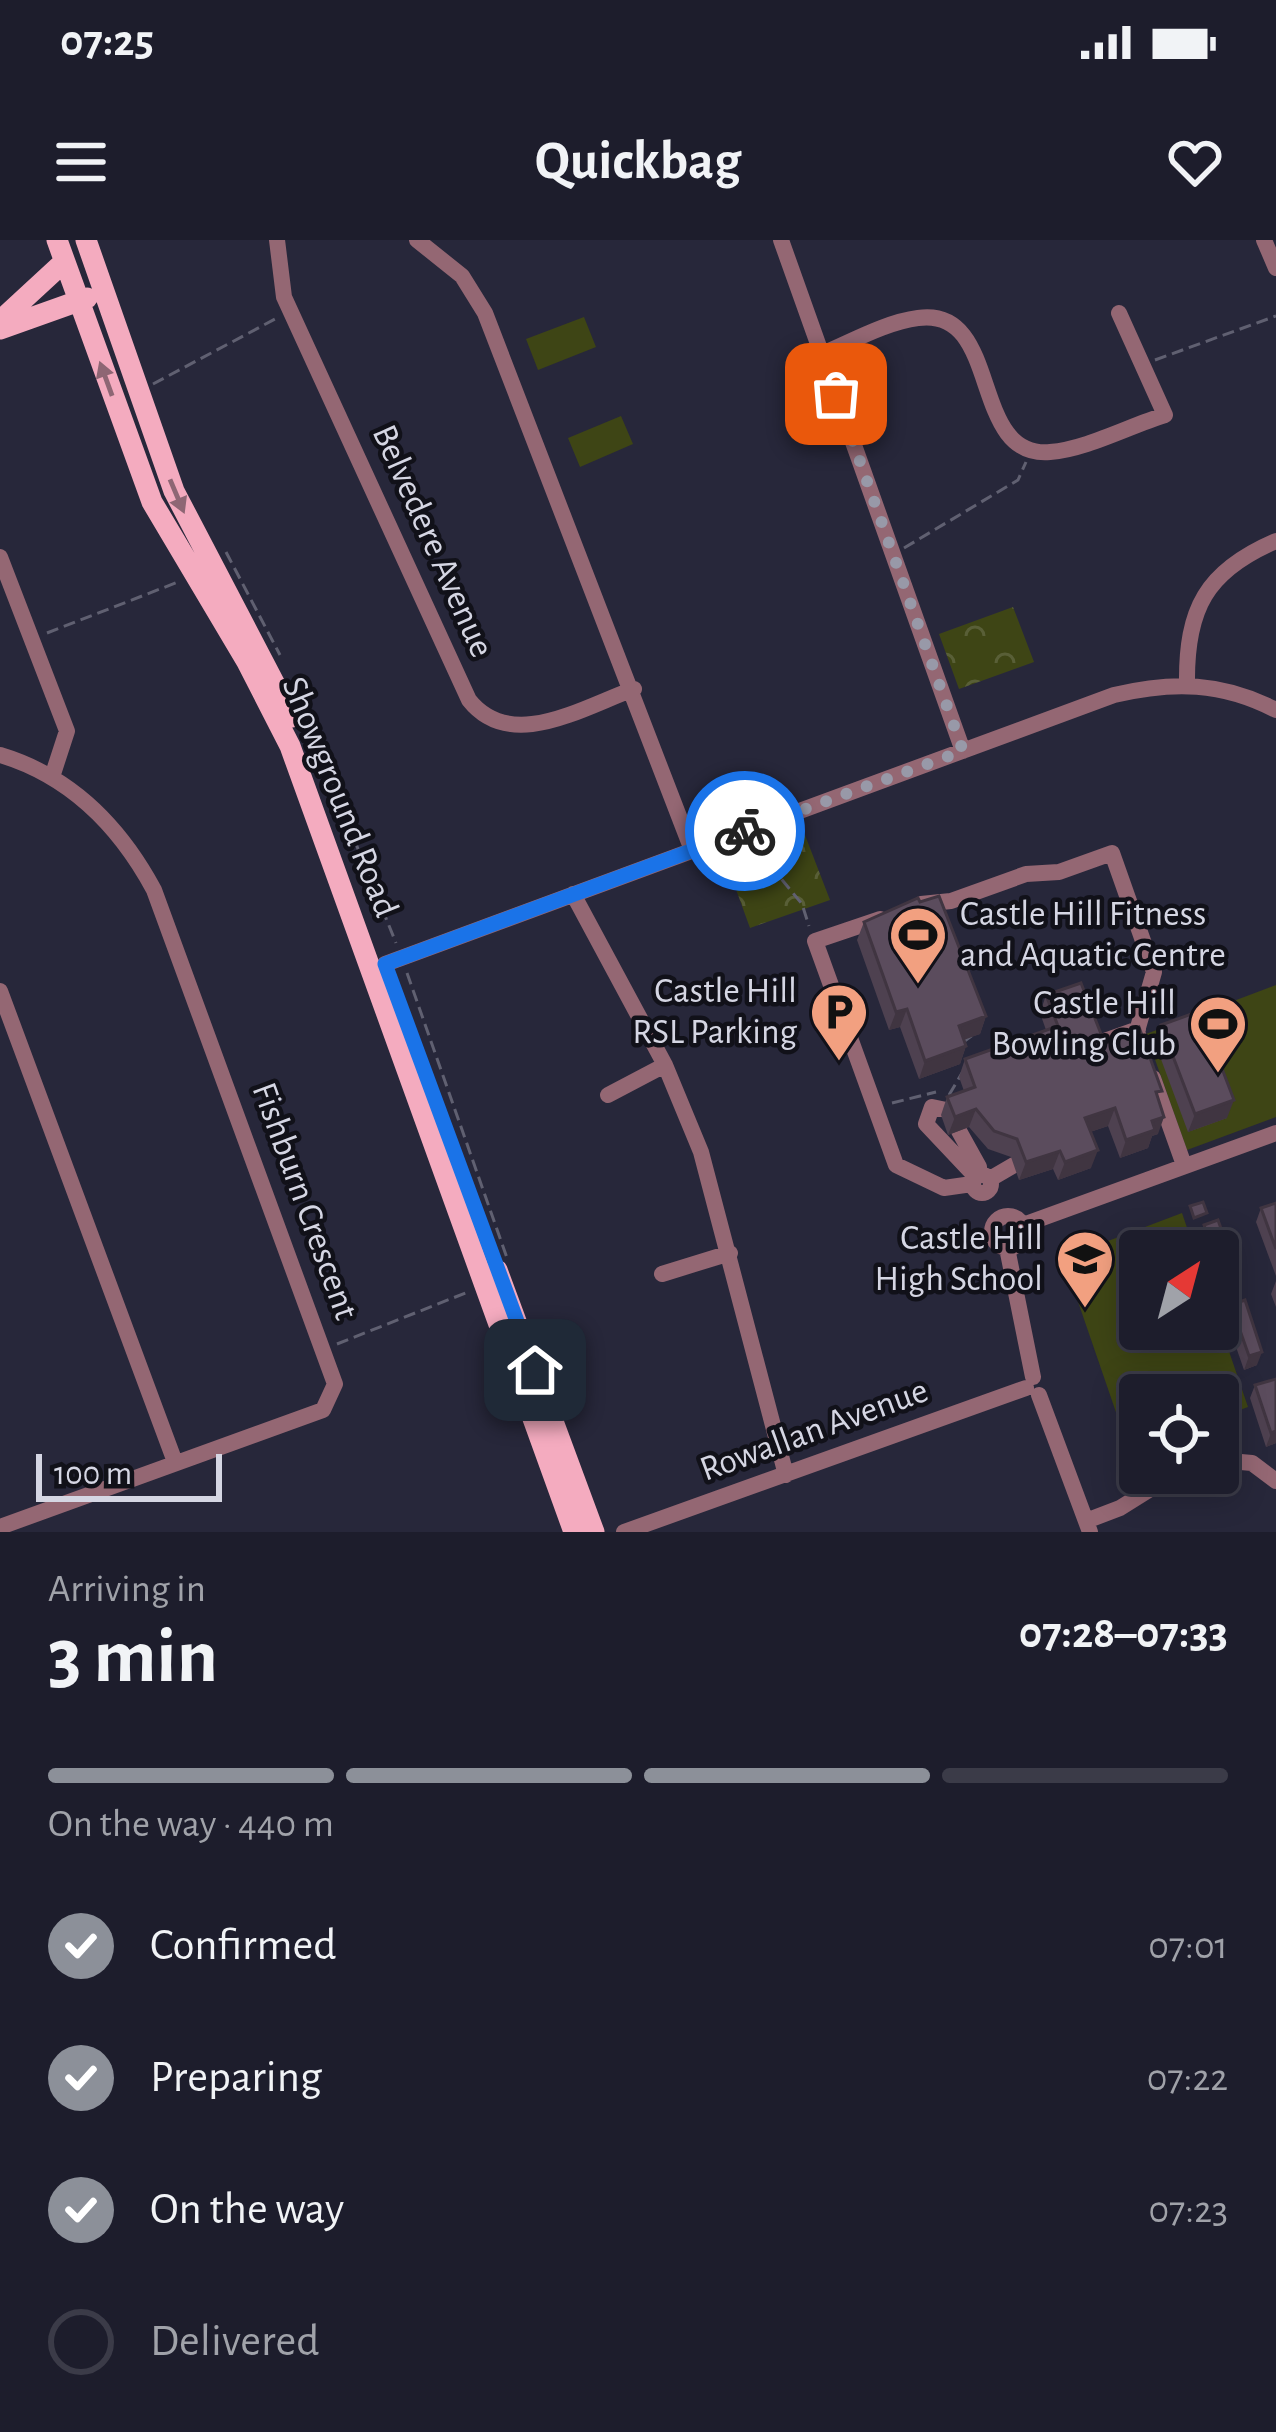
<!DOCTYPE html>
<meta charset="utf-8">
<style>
:root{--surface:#1d1d2c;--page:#2a2a38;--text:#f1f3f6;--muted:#a0a2a9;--line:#3b3b48;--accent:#8c9099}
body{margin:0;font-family:"Alegreya Sans",sans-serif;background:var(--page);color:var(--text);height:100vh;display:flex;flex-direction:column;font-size:45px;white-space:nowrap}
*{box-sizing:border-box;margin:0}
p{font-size:39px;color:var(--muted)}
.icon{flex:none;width:66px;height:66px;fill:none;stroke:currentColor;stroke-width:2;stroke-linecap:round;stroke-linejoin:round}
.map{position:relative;height:1292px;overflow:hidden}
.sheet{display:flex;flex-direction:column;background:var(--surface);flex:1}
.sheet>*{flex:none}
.needle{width:78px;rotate:36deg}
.buttons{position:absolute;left:1119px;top:990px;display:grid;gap:24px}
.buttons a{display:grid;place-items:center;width:120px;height:120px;border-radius:12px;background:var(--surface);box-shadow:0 6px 30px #0003,0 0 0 3px var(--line);font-size:60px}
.scale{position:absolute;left:36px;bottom:30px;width:186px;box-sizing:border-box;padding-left:12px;border:6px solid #d5d6e3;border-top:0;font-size:33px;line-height:42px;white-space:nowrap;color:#d5d6e3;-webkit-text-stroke:9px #111119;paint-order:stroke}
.pin{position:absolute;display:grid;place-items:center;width:102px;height:102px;color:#fff;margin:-51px;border-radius:24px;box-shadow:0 6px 18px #0006}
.courier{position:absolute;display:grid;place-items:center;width:120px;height:120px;margin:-60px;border:9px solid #1a73e8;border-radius:50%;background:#fff;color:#222;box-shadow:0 3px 15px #0007}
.head em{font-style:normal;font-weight:700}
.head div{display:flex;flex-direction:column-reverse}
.head{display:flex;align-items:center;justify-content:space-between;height:204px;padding:0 48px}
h1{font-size:78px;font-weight:700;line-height:90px}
.bar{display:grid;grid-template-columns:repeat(4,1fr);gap:18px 12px;align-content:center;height:144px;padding:0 48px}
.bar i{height:15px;border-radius:9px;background:var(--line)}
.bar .selected{background:var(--accent)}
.bar p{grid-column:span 4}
ol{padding:0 48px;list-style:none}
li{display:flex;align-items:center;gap:36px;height:132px}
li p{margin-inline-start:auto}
li .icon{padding:12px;border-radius:50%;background:var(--accent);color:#fff;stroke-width:4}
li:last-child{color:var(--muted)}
li i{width:66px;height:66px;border:6px solid var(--line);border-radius:50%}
.status{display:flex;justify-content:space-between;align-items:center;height:84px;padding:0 60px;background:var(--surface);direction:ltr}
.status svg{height:33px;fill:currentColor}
header{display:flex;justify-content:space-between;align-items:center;height:156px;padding:0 48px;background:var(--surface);font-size:54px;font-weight:700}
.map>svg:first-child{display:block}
</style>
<div class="status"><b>07:25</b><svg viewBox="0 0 49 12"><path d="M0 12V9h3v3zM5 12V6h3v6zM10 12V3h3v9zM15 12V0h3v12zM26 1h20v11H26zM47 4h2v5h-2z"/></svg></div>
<header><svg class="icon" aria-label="menu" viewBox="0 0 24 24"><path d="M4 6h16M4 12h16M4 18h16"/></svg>Quickbag<svg class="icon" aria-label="heart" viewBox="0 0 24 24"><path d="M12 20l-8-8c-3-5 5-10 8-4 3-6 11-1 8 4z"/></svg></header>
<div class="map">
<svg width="1276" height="1292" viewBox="0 0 1276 1292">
<defs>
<pattern id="park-crowns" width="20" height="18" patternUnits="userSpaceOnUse" patternTransform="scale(3)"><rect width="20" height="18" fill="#3e4515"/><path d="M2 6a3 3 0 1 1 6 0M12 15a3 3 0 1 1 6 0" fill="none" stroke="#595f37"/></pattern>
</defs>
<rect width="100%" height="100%" fill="#27273a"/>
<!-- park -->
<path fill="url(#park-crowns)" d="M1013,367L1034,422L959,449L939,394Z
M803,590L830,660L750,688L725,619Z"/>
<!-- pitch -->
<path fill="#3e4515" d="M584,77L596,107L538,130L526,99Z
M621,176L633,204L580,227L568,198Z
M1276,745V877L1187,910L1146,794Z
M1182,973L1195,1011H1140V1089H1218V1079L1248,1167L1218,1178V1155H1140V1209L1130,1213L1063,1018Z"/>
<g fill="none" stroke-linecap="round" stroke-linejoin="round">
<!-- path -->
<path stroke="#606071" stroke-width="3" stroke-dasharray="12 6" stroke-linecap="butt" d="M1155,120L1276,76
M153,144L277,78
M904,308L1018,240L1026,222
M226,312L280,415
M47,393L178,342
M308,485L396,703
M782,592L789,611L765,619L802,664L809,686
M407,733L507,1018
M962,803L977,792
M949,855L962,833
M892,863L936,852
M337,1104L468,1052"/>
<!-- minor -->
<path stroke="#946773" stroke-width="16" d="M277,0L284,57L469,460C511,513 583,467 634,449
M417,0L462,36L485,73L692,610
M781,0L963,511
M1264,0L1276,28
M822,114C851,102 886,82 918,78C1003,66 968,219 1050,212C1087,209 1129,186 1165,175L1119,73
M0,317L67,491L52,537
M1187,444C1186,369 1206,331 1276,301
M0,515C70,536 120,587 154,650L335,1144L323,1170L0,1287
M573,654L665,825L701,912L786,1235
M921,664L951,661L1026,634L1059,632L1112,613L1154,732L1137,791L1142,808
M880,679L815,701L896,925L944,948L972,944
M385,724L1114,455C1173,441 1222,442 1276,470
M0,751L175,1222
M1096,804L1138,789
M1153,838L1184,925
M608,855L665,825
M951,871L932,867L926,884L976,937
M959,891L979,927
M973 944a9 9 0 1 1 18 0a9 9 0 1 1-18 0Z
M990,939L1014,925
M992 992a16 16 0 1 1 32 0a16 16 0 1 1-32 0Z
M1023,985L1276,893
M1007,1008L1033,1137
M662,1034L730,1013
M1039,1155L1090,1292
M1218,1220L1252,1223L1276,1241
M1086,1281L1120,1268L1176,1233
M624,1292L1026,1148"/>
<!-- major -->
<path stroke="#f4abbf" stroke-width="21" d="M57,0L152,262L247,422L290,506L574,1292
M86,0L174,251L292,477
M0,81L64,22
M0,89L87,58
M497,1030L594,1292"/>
</g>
<!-- wall -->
<path fill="#4e4150" d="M920,662L986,776L980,794L964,799L966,806L960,824L919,839L900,787L889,790L857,700L864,682Z
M1046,755L1105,804L1158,860V894L1152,896L1148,908L1120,918L1108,886L1090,892L1091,928L1058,940L1053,929L1019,940L1011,917L988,909L969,887L948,895L941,875L947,857L964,851L959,837L965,819L1046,790L1040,773Z
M1161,785L1227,878L1188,892L1155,803Z
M1276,963V1036L1256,982L1261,968Z
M1204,985L1240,1043L1235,1056L1221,1061L1218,1054V1011H1203L1199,999Z
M1276,1041V1067L1271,1054Z
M1231,1065L1257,1125L1244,1130L1226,1078Z
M1255,1145L1276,1203L1266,1207L1250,1158Z"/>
<!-- shaded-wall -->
<path fill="#403541" d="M907,769L900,787L889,790L896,772Z
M986,776L980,794L953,804L959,786Z
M966,806L960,824L919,839L925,821Z
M1234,860L1227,878L1188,892L1195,874Z
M1115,868L1108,886L1078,896L1085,878Z
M976,869L969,887L948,895L955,877Z
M1164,877L1158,894L1152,896L1148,908L1120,918L1126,900L1152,881Z
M1098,910L1091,928L1058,940L1065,922Z
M1060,911L1053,929L1019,940L1026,922Z
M1240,1043L1235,1056L1221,1061L1226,1048Z
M1262,1112L1257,1125L1244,1130L1249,1116Z
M1276,1191V1203L1266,1207L1271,1193Z"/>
<!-- building -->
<path fill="#5b4c5d" stroke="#403541" stroke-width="3" d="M939,656L986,776L959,786L966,806L925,821L907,769L896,772L864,682L918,658L920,662Z
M1081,743L1105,804L1139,787L1162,851L1156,852L1164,877L1152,881L1155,890L1126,900L1115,868L1085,878L1098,910L1065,922L1060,911L1026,922L1017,899L994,891L976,869L955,877L947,857L975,847L965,819L1058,786L1046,755Z
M1200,771L1234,860L1195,874L1161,785Z
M1203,962L1207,973L1194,978L1190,966Z
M1276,963V1009L1261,968Z
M1218,980L1240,1043L1226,1048L1218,1026V1011H1213L1204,985Z
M1245,1060L1262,1112L1249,1116L1231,1065Z
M1276,1139V1191L1271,1193L1255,1145Z"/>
<!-- one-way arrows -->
<defs><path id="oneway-solid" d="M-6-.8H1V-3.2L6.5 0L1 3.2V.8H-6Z" transform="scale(3)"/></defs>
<g fill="#8e6674">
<use href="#oneway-solid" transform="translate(106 139) rotate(-110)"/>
<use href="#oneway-solid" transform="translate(177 256) rotate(67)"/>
</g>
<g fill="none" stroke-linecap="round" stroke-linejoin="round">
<!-- done -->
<path stroke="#9899a8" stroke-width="12" stroke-dasharray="0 21.6" d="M745,591L963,511L836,154"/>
<!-- route -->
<path stroke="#1a73e8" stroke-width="15" d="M535,1130L385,724L745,591"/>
</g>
<!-- icons -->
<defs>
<g id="stadium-pin" transform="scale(3)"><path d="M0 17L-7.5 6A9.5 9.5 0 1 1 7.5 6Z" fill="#f2a080" stroke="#111119"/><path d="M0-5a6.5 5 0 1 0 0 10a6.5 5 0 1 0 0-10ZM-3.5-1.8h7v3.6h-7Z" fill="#111"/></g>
<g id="parking-pin" transform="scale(3)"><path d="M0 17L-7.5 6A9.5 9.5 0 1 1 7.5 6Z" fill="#f2a080" stroke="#111119"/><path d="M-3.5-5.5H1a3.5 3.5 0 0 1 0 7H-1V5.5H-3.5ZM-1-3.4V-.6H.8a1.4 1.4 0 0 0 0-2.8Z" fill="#111"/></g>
<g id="school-pin" transform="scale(3)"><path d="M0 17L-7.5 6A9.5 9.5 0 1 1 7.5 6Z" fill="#f2a080" stroke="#111119"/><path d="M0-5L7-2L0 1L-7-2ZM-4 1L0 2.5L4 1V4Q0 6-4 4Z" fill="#111"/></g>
</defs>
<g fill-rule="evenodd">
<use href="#stadium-pin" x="918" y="695"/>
<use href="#parking-pin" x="839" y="772"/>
<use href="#stadium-pin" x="1218" y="784"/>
<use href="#school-pin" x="1085" y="1019"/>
</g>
<g text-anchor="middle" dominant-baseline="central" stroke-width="9" stroke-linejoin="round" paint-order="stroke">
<!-- street labels -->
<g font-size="36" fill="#d5d6e3" stroke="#111119">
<text transform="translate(433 301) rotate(66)">Belvedere Avenue</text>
<text transform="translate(340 557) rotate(68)">Showground Road</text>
<text transform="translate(305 961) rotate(70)">Fishburn Crescent</text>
<text transform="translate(814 1190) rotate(-20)">Rowallan Avenue</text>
</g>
<!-- poi labels -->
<g font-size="36" fill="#d5d6e3" stroke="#111119" text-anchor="end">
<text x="960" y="674" text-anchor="start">Castle Hill Fitness<tspan x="960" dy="41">and Aquatic Centre</tspan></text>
<text x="797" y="751">Castle Hill<tspan x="797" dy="41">RSL Parking</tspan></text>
<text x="1176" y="763">Castle Hill<tspan x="1176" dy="41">Bowling Club</tspan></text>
<text x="1043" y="998">Castle Hill<tspan x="1043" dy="41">High School</tspan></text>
</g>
</g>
</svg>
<div class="buttons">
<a><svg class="needle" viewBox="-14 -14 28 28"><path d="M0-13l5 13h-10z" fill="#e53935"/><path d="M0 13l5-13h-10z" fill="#a0a2a9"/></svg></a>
<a><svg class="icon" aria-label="locate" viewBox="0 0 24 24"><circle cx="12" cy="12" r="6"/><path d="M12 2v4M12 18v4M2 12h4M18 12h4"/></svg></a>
</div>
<div class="scale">100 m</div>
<div class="pin" style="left:836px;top:154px;background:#ea580c"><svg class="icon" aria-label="bag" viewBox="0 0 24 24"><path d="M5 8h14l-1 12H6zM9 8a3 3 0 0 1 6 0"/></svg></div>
<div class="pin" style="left:535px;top:1130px;background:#1f2937"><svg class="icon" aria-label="home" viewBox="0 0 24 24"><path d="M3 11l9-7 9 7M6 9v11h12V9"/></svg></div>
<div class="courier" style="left:745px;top:591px"><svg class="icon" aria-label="bike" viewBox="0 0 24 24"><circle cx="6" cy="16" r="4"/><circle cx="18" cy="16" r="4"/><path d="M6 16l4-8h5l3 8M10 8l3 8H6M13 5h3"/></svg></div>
</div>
<section class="sheet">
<div class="head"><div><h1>3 min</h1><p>Arriving in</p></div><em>07:28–07:33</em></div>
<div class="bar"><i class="selected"></i><i class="selected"></i><i class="selected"></i><i></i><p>On the way · 440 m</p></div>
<ol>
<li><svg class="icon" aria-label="check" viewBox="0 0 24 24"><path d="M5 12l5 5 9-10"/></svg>Confirmed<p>07:01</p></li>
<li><svg class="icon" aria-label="check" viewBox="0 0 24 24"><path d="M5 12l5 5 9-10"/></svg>Preparing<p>07:22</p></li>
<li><svg class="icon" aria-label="check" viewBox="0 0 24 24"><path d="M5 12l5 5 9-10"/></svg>On the way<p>07:23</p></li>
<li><i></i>Delivered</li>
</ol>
</section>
